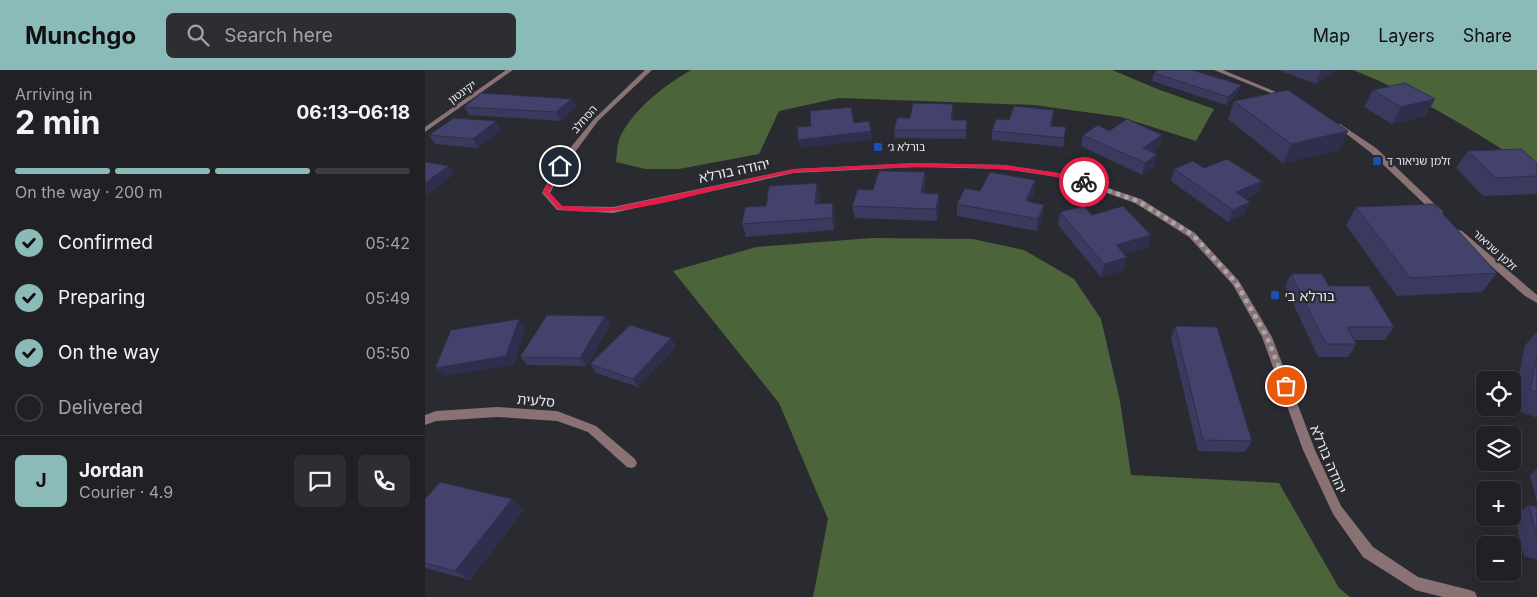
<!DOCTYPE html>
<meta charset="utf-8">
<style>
:root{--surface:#202025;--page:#2d2d32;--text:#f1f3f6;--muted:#a2a3a7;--line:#3d3e42;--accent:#8bbbb9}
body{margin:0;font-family:Inter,"Noto Sans Hebrew",sans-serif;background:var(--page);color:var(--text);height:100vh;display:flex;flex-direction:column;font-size:19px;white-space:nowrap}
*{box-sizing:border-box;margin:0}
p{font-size:16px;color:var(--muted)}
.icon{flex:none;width:28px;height:28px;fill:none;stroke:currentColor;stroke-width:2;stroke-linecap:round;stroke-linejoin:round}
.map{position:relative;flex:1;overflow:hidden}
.drawer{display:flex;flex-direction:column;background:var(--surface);width:425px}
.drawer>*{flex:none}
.buttons{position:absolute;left:1051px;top:301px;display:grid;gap:10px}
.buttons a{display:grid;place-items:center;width:45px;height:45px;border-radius:8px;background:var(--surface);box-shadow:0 5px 20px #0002,0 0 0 1px var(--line);font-size:25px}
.pin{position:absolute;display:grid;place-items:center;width:42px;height:42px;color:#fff;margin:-21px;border:2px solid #fff;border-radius:50%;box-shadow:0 1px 5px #0007}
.courier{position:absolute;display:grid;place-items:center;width:50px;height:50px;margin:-25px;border:4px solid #e11d48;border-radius:50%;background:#fff;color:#222;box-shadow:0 1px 6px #0007}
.headline em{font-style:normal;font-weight:700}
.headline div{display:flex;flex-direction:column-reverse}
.headline{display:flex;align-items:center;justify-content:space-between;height:85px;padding:0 15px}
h1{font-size:32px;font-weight:700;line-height:38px}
.bar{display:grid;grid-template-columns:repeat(4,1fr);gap:8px 5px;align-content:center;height:60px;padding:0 15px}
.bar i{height:6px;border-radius:4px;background:var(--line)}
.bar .selected{background:var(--accent)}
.bar p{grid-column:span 4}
.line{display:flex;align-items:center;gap:12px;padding:0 15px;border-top:1px solid var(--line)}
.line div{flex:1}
.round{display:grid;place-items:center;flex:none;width:52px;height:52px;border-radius:8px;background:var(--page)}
ol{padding:0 15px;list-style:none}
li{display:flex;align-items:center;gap:15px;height:55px}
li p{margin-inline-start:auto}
li .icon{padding:5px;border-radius:50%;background:var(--accent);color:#111;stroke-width:4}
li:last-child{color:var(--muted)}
li i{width:28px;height:28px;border:2px solid var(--line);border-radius:50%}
header{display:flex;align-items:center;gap:30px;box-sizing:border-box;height:70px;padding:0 25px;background:var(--accent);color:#111}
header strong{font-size:24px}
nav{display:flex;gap:28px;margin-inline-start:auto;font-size:18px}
.search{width:350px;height:45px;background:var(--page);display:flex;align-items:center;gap:12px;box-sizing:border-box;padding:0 18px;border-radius:8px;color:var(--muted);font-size:19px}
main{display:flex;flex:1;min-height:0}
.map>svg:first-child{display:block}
</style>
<header>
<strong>Munchgo</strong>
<div class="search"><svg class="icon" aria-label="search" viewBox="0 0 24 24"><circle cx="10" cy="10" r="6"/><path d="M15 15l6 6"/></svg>Search here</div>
<nav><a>Map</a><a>Layers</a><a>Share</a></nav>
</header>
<main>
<section class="drawer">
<div class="headline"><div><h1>2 min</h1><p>Arriving in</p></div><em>06:13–06:18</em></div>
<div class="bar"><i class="selected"></i><i class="selected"></i><i class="selected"></i><i></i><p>On the way · 200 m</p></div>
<ol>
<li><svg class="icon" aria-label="check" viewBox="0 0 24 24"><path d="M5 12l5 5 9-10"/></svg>Confirmed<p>05:42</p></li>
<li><svg class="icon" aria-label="check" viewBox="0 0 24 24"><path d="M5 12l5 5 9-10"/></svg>Preparing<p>05:49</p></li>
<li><svg class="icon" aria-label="check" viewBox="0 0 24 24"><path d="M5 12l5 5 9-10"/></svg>On the way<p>05:50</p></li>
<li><i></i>Delivered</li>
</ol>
<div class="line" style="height:90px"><b class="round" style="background:var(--accent);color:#111">J</b><div><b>Jordan</b><p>Courier · 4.9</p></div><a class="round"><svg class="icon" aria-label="chat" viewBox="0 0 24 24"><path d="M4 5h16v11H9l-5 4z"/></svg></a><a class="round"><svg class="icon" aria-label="phone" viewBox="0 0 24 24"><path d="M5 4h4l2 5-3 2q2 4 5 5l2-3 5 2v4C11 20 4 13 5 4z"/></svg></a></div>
</section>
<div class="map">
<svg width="1112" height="527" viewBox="0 0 1112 527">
<rect width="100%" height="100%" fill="#2a2a31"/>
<!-- forest -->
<path fill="#4c6439" d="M266,0H687L735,20L789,39L771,71L696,47L609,35L414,28L354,41L334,84L254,99H220L191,92C192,84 192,72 196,65C211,37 239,16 266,0Z
M928,0H1112V102C1053,63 994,26 928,0Z
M447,168L548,169L599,180L649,209L676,249L695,331L706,405L854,413L914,518L925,527H388L403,449L354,333L248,201L331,177Z"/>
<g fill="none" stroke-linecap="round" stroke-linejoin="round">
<!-- minor -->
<path fill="#8a7174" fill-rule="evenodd" d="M220,0H227L173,51L139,97L125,123L137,136L188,137L369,99L490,93L580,95L640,104L716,129L770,163L814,211L847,267L890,380L916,436L948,477L993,507L1045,520L1050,522L1052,527H1018L990,520L938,487L908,444L878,380L837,267L808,215L764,167L710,133L639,108L580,99L490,97L369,103L188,143L132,140L117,123L132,94L169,49Z
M789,0H798L863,27L858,28Z
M911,54H915L951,78L1018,142V146H1012L945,82L911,56Z
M1034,160L1037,161L1112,225V233L1100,226L1031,165L1030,163Z
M72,337L132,341L171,356L210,389L212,393L210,397L206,398L202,397L163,362L132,351L72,347L11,351L0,355V345L11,341Z"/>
<!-- tertiary -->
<path fill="#8a7174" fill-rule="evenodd" d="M81,0H88L0,62V57Z"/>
</g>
<!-- wall -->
<path fill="#3a395e" d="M853,0H911L891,14Z
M729,3L816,15L813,23L801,35L727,11Z
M948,20L1010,29L1000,46L967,54L939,37Z
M147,29L151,37L136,51L44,45L39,37Z
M809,31L923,61L914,80L858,93L803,49Z
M528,42L527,50H542L541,69L470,68L469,60L485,48Z
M628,48L627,56L640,66L638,77L567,70V61L584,50Z
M71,51L76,60L53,78L10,74L4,65Z
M684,61L735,77L727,82L732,84L729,96L717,105L656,76L658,65Z
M1043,81L1112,93V124L1058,126L1031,98Z
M779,98L837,111L833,123L820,129V144L803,152L746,111L749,99Z
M500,102L501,114L499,123L514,124V136L512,151L430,148L427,136L448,120Z
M610,110L609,123L605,132L618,147L612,161L532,146V134L555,121Z
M392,113L395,125L394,134L410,145L409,160L321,167L317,154L341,136Z
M931,137L1072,203L1057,222L972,226L921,155Z
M635,142L667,145L726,165L723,177L699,185V200L676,207L633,155Z
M866,204L904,216L969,257L960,270H929L931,274L923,287H893L860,216Z
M180,246L185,255L162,296L102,295L95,287Z
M750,256L827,371L820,382L773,381L746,268Z
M1112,262V348L1087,338L1088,333L1100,275Z
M246,268L251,277L213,317L171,303L165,294Z
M1112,399V433L1105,405Z
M0,429L99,440L45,510L0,498Z
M1104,435L1112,437V490L1099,486L1089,445Z"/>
<!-- shaded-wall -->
<path fill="#2f2e4c" d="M896,0H911L891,14Z
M816,15L813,23L801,35L803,27Z
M147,29L151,37L136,51L131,42Z
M1010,29L1000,46L967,54L976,37Z
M629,40L628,48L625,64V56Z
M71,51L76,60L53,78L48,69Z
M446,61L447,70L375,78L373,70Z
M923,61L914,80L858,93L866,74Z
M737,65L735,77L716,90L718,78Z
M732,84L729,96L717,105L720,93Z
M24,96L30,104L2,125L0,123V113Z
M500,102L501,114L497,136L496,123Z
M610,110L609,123L600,144L601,131Z
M837,111L833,123L807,135L811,122Z
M392,113L395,125L393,146L390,134Z
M514,124V136L512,151L511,139Z
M825,132L820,144L803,152L808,140Z
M408,133L410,145L409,160L407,148Z
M619,135L618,147L612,161L613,149Z
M726,165L723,177L689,188L691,175Z
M702,187L699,200L676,207L679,194Z
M180,246L185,255L162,296L155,288Z
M94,249L101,258L89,295L19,306L10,298Z
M246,268L251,277L213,317L208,309Z
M87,429L99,440L45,510L30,501Z"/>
<!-- building -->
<path fill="#43426d" stroke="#2f2e4c" d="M733,0H767L816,15L803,27L729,3Z
M980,13L1010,29L976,37L948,20Z
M863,20L923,61L866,74L809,31Z
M56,23L147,29L131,42L39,37Z
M488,33L528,34L526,50H542L541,60H469L472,48H485Z
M589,36L629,40L625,56L641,57L639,68L567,61L571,49L584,50Z
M426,37L429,53L444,51L446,61L373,70L372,57L386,56L385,41Z
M29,48L71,51L48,69L4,65Z
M702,49L737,65L718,78L732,84L720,93L658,65L673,55L684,61Z
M1096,79L1112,93V106L1071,108L1043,81Z
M802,89L837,111L811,122L825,132L808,140L749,99L768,91L779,98Z
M0,92L24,96L0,113Z
M454,101L500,102L496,123L514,124L511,139L427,136L433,119L448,120Z
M565,102L610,110L601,131L619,135L613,149L532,134L540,118L555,121Z
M392,113L390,134L408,133L407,148L317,154L320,137L341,136L344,116Z
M1009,134L1072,203L985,208L931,137Z
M659,136L667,145L698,136L726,165L691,175L702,187L679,194L635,142Z
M866,204H897L904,216H944L969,257H922L931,274H901Z
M122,245L180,246L155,288L95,287Z
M94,249L81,286L10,298L26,260Z
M205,255L246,268L208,309L165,294Z
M750,256L792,257L827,371L778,370Z
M1112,286V322L1105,320Z
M15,412L87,429L30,501L0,493V429Z
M1104,435L1112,437V467Z"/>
<!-- route -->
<path fill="#e11d48" d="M490,93L580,95L640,104L662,112L659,114C587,93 510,96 436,99C414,101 390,100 368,103C294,114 207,152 133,139L118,122L132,96L135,94L138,96L124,122L137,136L188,138L369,99Z"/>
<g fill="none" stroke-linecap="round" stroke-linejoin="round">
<!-- done -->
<path stroke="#a6a6ab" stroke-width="5" stroke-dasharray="0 9" d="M659,112L713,131L768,165L811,213L842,267L861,316"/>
</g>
<!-- markers -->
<g fill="#1a4fb4" stroke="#2a2a31" stroke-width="2">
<rect x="448" y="72" width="10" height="10" rx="2.5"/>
<rect x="947" y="86" width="10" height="10" rx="2.5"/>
<rect x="845" y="220" width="10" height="10" rx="2.5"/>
</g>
<g text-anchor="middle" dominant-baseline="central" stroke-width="4.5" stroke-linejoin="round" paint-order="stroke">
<!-- far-street labels -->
<g font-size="11" fill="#e8e8ed" stroke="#2a2a31">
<text transform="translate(37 22) rotate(-36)">יקינטון</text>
<text transform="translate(159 49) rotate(-49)">הסחלב</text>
<text transform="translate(1070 180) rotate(42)">זלמן שניאור</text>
</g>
<!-- far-poi labels -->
<g font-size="11" fill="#e8e8ed" stroke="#2a2a31" text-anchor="start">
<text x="463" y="77">בורלא ג׳</text>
<text x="962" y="91">זלמן שניאור ד</text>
</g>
<!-- street labels -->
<g font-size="14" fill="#e8e8ed" stroke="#2a2a31">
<text transform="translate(309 100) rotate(-12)">יהודה בורלא</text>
<text transform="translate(111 330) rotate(5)">סלעית</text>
<text transform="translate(904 389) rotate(67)">יהודה בורלא</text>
</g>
<!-- poi labels -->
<g font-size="14" fill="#e8e8ed" stroke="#2a2a31" text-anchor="start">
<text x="860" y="225">בורלא ב׳</text>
</g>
</g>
</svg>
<div class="buttons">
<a><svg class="icon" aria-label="locate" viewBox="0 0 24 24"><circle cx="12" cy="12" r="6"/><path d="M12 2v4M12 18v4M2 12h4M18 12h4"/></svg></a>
<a><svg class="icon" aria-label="layers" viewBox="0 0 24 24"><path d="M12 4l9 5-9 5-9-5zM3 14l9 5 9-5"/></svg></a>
<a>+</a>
<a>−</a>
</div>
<div class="pin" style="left:861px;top:316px;background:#ea580c"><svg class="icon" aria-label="bag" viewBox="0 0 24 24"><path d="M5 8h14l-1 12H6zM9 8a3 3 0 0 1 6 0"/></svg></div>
<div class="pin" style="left:135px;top:96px;background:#1f2937"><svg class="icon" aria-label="home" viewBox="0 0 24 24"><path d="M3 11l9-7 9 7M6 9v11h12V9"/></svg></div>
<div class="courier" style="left:659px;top:112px"><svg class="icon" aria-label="bike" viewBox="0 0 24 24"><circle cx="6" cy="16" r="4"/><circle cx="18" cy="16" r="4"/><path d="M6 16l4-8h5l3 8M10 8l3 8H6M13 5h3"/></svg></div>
</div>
</main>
